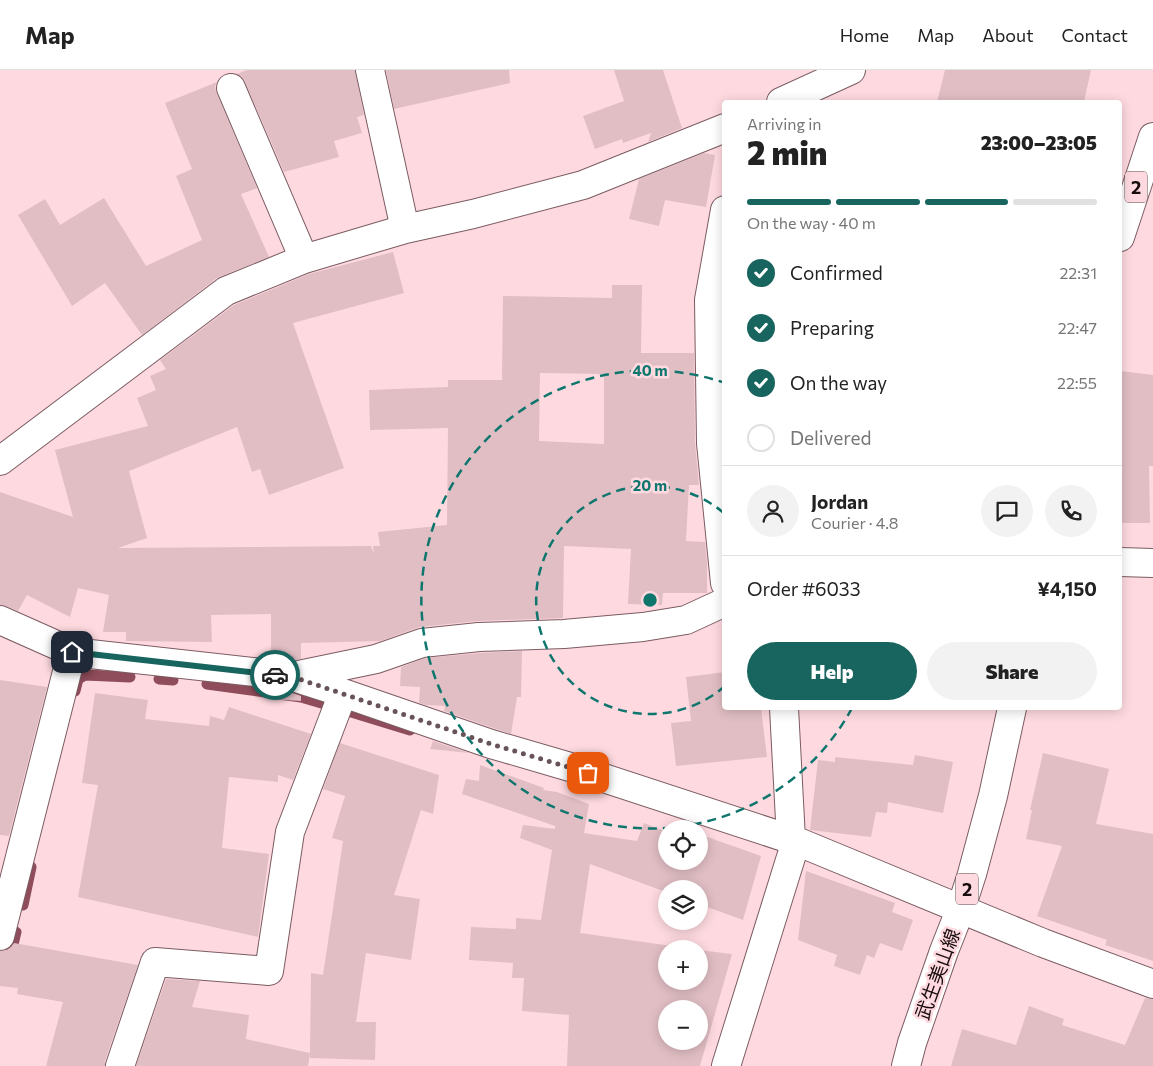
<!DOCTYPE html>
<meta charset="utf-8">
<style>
:root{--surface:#fff;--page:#f2f2f2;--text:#222;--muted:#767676;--line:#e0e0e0;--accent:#18645e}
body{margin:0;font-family:Commissioner,"Noto Sans JP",sans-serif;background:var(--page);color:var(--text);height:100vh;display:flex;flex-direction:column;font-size:19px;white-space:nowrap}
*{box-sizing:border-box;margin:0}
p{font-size:16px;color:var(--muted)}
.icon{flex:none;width:28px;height:28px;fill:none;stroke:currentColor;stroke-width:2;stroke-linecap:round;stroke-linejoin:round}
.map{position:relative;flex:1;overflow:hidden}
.drawer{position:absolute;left:722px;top:30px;width:400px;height:610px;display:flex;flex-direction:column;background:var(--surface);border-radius:5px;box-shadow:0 2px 12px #0003}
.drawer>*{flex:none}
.tools{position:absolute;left:658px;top:750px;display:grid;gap:10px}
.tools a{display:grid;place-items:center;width:50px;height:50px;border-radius:50%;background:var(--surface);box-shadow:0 2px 12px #0003;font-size:25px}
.pin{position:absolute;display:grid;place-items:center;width:42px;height:42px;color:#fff;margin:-21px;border-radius:10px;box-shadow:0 2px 8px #0006}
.courier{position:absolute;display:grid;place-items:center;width:50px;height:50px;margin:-25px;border:4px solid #18645e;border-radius:50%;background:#fff;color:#222;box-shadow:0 1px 6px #0007}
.overview em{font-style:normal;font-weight:800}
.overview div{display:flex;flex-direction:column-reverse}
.overview{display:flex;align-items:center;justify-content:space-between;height:85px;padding:0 25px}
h1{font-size:32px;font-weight:800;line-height:38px}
.bar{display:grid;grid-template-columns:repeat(4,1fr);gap:8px 5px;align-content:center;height:60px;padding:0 25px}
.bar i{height:6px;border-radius:4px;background:var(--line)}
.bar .current{background:var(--accent)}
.bar p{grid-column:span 4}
.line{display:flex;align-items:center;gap:12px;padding:0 25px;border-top:1px solid var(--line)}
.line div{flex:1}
.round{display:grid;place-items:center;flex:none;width:52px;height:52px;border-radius:26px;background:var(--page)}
ol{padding:0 25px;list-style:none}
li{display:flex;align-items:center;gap:15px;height:55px}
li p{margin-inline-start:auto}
li .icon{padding:5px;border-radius:50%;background:var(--accent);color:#fff;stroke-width:4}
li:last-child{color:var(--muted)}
li i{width:28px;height:28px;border:2px solid var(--line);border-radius:50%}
.primary-button{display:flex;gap:10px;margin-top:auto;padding:10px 25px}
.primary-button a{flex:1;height:58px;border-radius:30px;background:var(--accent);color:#fff;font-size:20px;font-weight:800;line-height:58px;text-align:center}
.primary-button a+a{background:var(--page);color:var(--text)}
header{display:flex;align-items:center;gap:30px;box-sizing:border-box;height:70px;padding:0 25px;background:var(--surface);border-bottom:1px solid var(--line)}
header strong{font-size:24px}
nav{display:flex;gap:28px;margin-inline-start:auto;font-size:18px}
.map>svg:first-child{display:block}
</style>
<header>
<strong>Map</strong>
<nav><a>Home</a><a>Map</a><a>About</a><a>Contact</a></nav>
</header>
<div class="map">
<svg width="1153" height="996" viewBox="0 0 1153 996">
<rect width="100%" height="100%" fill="#fedae0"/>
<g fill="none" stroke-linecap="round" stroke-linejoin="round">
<!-- stream -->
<path stroke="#8f4c5a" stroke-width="11" d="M159,609L173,610
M207,614L301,627L325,634
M75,621L78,609L85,605L130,607
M348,641L410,660
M23,835L31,797
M10,887L16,862"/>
</g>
<!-- building -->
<path fill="#e1bec4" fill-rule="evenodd" d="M247,0H355L364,45L357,47L362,63L334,71L339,87L284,102L245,12L241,6L237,4Z
M386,0H509L510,13L394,39Z
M614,0H663L682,58L648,72L651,63L623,73L622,69L595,79L583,46L624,31Z
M945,0H1091L1084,32H937Z
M217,12L215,17L217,24L257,118L241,124L269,187L217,208L142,265L105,213L72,236L18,145L45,129L60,155L104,128L146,196L202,170L176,106L192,99L165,33Z
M704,83L715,85L706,137L665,130L659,156L629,149L639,109Z
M393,182L404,223L293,253L344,398L269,425L260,399L252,402L237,357L129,401L147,468L118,478L371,476L374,484L373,476H380L378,462L447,455L448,358L370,360L369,320L448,317V310H502L503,226L612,228V215H642L641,283H694L695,373L699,415H689L686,471L705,472L707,493V523H663L662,535L628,534L631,479L564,476L563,548L478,551L420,557L380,571L301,573V589L292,590L271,588V544L211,545L212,572L126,571V562H103L109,525L78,518L70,547L27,525L18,541L6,536L0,535V422L73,447L55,380L148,356L137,328L156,320L150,306L166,299L160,290L234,235L309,204ZM540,303L604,304V374L539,371Z
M1120,301L1153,305V396H1149L1150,453H1120Z
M522,581L521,627H517L511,664L444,641L445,636L426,635L419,633L420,617L400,616L401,597L425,588L480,583Z
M725,602V638H761L767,687L676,696L671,653L691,651L686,607Z
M0,610L47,617L9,766L0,765Z
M272,620L287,621L301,626V631L272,629Z
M95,623L148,630L145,649L209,656L210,646L224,650L229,637L311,664L293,710L278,705V712L229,707L222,778L269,784L258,867L78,827L98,715L82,713Z
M433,671L469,683L430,679Z
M340,673L439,705L433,744L421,740L394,825L420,829L411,890L366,883L356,952H376L375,990L310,988V984L308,996H136L166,909L200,911L192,937L249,945L246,969L310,983L311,903L323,905L343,771L332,768L345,726L323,719Z
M1043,683L1109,699L1096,754L1153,764V891L1105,875L1107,870L1037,846L1062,776L1026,769L1032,740H1030Z
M915,685L953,692L943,743L888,732L887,743L876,742L871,767L810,760L818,690L835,692V687L913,695Z
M480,695L544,718L543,720L557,722L589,734L584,763L637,771L644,753L666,762V791H699V764L761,786L743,850L699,834V819H666V822L590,794L580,863L693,879H666V911H699V880L732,884L700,996H567L569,945L522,941L524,908H512L513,893L469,890L471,857L516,859V848L541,850L552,780L520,768L523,755L555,759V756L462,724L466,709L479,711ZM666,939H699V971H666Z
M806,801L895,833L892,842L913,850L902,881L880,873L874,888L867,885L860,905L834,896L837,885L798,870Z
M14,873L138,895L105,991V996H46L63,932L17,924L18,918L0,916V881H5L11,877Z
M1145,928L1153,929V996H951L962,959L1016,975L1029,936L1064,949L1062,955L1125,975Z"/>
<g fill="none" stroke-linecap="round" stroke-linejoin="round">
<!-- minor casing -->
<g stroke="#7b5c62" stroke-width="30">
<path id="minor" d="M370,0L405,159
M231,18L304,189
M781,32L851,0
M725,140L709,230L711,373L725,513
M0,391L226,221L304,189L405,159L473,144L583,115L725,58
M1120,492L1153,493
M0,550L72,582L290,606L343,623L491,674L570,697L796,771L1043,873L1153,914
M294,606L376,589L422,573L479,567L564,564L643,557L686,550L725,532
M784,638L791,769
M0,866L72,582
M120,996L155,892L269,901L290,762L343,623
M726,996L796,771"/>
</g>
<!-- primary casing -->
<g stroke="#7b5c62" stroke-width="30">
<path id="primary" d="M1120,167L1153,67
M906,996L912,973L944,881L961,838L972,804L993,726L1012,638"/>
</g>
<!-- minor -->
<use href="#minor" stroke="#fff" stroke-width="28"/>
<!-- primary -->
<use href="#primary" stroke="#fff" stroke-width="28"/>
</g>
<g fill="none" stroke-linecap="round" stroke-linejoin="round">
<!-- done -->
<path stroke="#685458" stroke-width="5" stroke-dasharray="0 9" d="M275,605L290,606L308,612L491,674L588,703"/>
<!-- route -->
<path stroke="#18645e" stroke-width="6" d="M72,582L275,605"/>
</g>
<!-- distance rings -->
<g fill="none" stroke="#0f766e" stroke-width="2.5" stroke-dasharray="9 6">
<path d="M725 616A114 114 0 1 1 725 444"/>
<path d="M852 638A229 229 0 1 1 725 313"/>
</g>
<g text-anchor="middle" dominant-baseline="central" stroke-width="5" stroke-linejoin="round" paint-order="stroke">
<!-- shield labels -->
<g fill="#fedae0" stroke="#5c4a4d" stroke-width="1">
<rect x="1125" y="101.5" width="22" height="31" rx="4"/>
<rect x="956" y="803.5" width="22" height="31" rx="4"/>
</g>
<g font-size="18" font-weight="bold" fill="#170c0e">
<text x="1136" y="117">2</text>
<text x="967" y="819">2</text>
</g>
<!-- street labels -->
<g font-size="19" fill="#170c0e" stroke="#fedae0">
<text transform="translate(937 904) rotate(-70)">武生美山線</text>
</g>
</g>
<circle cx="650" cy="530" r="8" fill="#0f766e" stroke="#fedae0" stroke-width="2.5"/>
<g font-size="15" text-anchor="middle" font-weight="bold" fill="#0f766e" stroke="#fedae0" stroke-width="5" stroke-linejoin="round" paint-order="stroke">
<text x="650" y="306">40 m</text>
<text x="650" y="421">20 m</text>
</g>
</svg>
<div class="tools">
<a><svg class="icon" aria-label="locate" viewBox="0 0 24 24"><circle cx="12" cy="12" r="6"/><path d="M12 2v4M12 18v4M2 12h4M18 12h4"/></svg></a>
<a><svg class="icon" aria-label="layers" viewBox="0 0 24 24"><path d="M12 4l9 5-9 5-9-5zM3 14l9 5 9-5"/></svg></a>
<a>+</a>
<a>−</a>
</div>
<div class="pin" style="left:588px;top:703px;background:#ea580c"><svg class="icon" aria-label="bag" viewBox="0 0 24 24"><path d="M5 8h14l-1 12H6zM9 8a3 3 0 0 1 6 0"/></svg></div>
<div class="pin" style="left:72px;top:582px;background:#1f2937"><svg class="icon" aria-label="home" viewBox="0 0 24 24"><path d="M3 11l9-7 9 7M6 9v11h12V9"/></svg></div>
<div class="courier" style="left:275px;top:605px"><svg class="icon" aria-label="car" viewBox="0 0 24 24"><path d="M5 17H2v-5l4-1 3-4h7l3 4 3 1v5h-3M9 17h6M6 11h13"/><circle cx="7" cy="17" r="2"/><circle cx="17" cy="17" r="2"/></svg></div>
<section class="drawer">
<div class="overview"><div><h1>2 min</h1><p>Arriving in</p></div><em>23:00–23:05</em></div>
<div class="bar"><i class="current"></i><i class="current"></i><i class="current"></i><i></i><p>On the way · 40 m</p></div>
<ol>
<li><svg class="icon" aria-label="check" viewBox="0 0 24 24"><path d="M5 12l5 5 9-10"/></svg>Confirmed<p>22:31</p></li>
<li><svg class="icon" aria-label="check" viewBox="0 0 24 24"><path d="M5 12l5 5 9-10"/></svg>Preparing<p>22:47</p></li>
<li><svg class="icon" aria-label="check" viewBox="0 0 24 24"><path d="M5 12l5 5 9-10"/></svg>On the way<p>22:55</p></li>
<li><i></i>Delivered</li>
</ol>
<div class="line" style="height:90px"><a class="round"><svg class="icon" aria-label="person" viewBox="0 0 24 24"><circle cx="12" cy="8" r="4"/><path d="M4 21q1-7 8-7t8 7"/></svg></a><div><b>Jordan</b><p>Courier · 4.8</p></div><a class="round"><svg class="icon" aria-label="chat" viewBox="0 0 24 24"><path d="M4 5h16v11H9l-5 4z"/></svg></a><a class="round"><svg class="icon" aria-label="phone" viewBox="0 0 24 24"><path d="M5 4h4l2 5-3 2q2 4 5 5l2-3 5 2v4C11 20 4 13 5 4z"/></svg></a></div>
<div class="line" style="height:65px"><div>Order #6033</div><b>¥4,150</b></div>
<div class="primary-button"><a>Help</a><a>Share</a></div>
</section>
</div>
